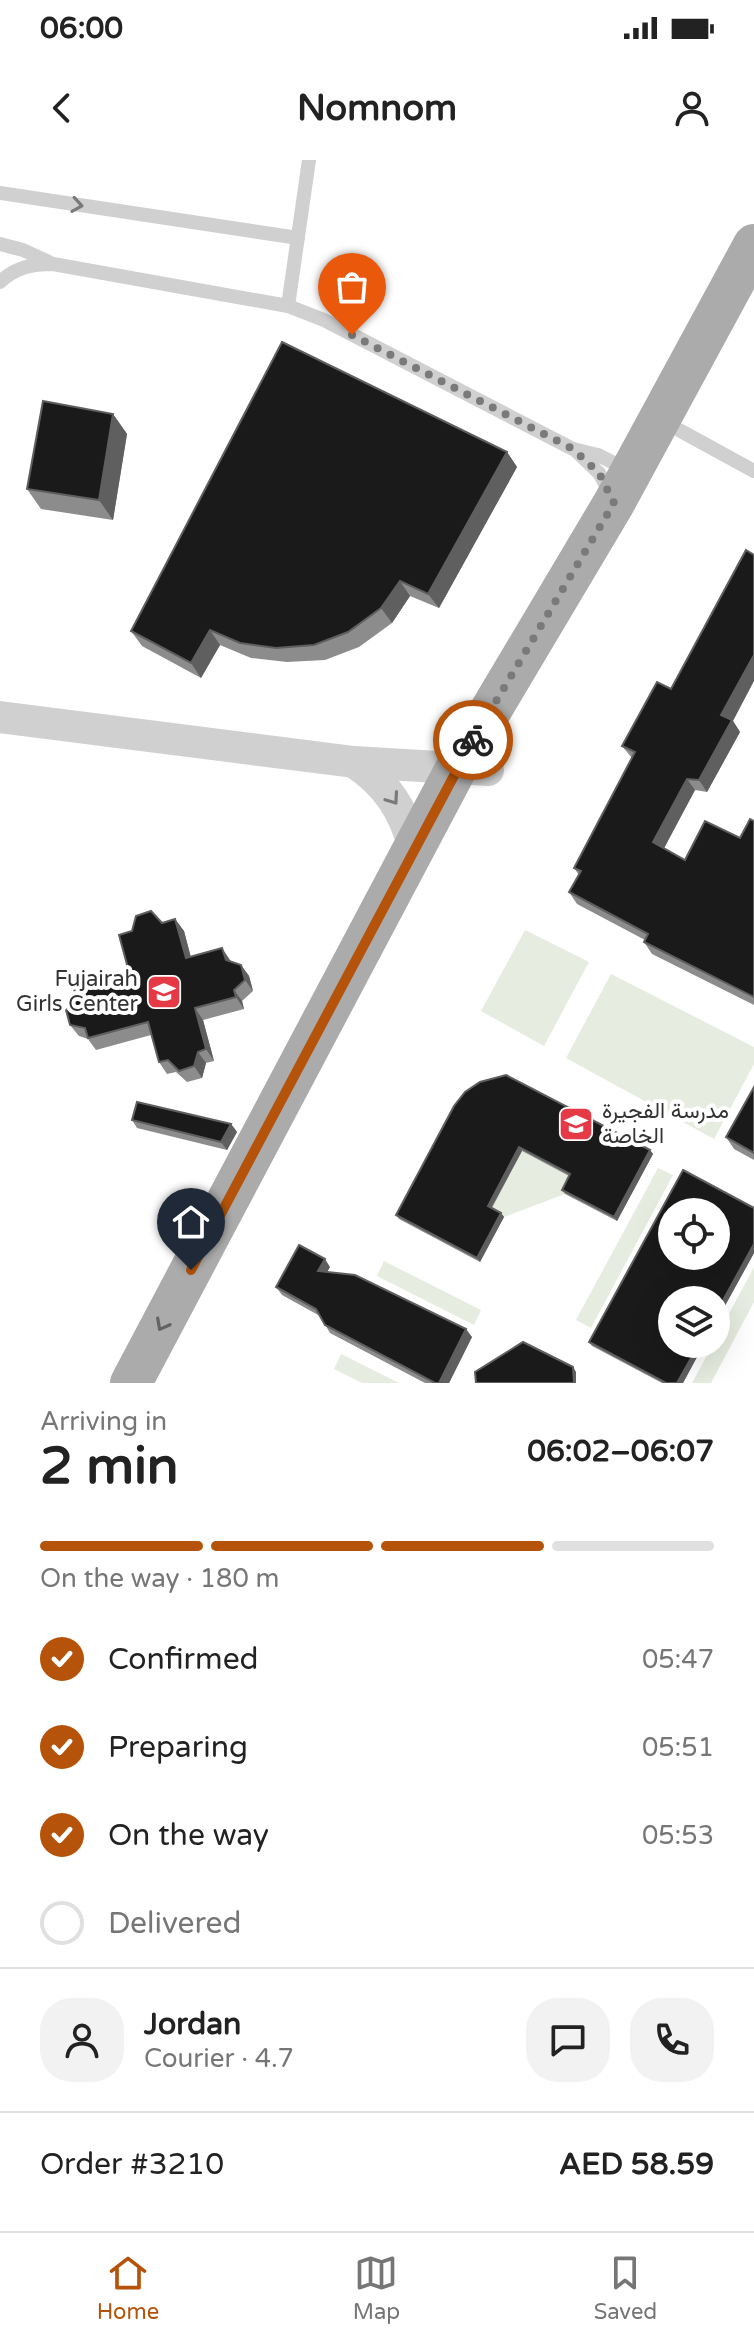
<!DOCTYPE html>
<meta charset="utf-8">
<style>
:root{--surface:#fff;--page:#f2f2f2;--text:#222;--muted:#767676;--line:#e0e0e0;--accent:#b45309}
body{margin:0;font-family:"Varela Round",Vazirmatn,sans-serif;background:var(--page);color:var(--text);height:100vh;display:flex;flex-direction:column;font-size:30px;white-space:nowrap}
*{box-sizing:border-box;margin:0}
p{font-size:26px;color:var(--muted)}
.icon{flex:none;width:44px;height:44px;fill:none;stroke:currentColor;stroke-width:2;stroke-linecap:round;stroke-linejoin:round}
.map{position:relative;height:1223px;overflow:hidden}
.side{display:flex;flex-direction:column;background:var(--surface);flex:1}
.side>*{flex:none}
.tools{position:absolute;left:658px;top:1038px;display:grid;gap:16px}
.tools a{display:grid;place-items:center;width:72px;height:72px;border-radius:50%;background:var(--surface);box-shadow:0 8px 32px #0002;font-size:40px}
.pin{position:absolute;display:grid;place-items:center;width:68px;height:68px;color:#fff;margin:-82px -34px;border-radius:50% 50% 50% 0;rotate:-45deg;box-shadow:0 0 8px #0007}
.pin .icon{rotate:45deg}
.courier{position:absolute;display:grid;place-items:center;width:80px;height:80px;margin:-40px;border:6px solid #b45309;border-radius:50%;background:#fff;color:#222;box-shadow:0 2px 10px #0007}
.summary em{font-style:normal;font-weight:700}
.summary div{display:flex;flex-direction:column-reverse}
.summary{display:flex;align-items:center;justify-content:space-between;height:136px;padding:0 40px}
h1{font-size:52px;font-weight:700;line-height:60px}
.bar{display:grid;grid-template-columns:repeat(4,1fr);gap:12px 8px;align-content:center;height:96px;padding:0 40px}
.bar i{height:10px;border-radius:6px;background:var(--line)}
.bar .selected{background:var(--accent)}
.bar p{grid-column:span 4}
.line{display:flex;align-items:center;gap:20px;padding:0 40px;border-top:2px solid var(--line)}
.line div{flex:1}
.round{display:grid;place-items:center;flex:none;width:84px;height:84px;border-radius:32px;background:var(--page)}
ol{padding:0 40px;list-style:none}
li{display:flex;align-items:center;gap:24px;height:88px}
li p{margin-inline-start:auto}
li .icon{padding:8px;border-radius:50%;background:var(--accent);color:#fff;stroke-width:4}
li:last-child{color:var(--muted)}
li i{width:44px;height:44px;border:4px solid var(--line);border-radius:50%}
.status{display:flex;justify-content:space-between;align-items:center;height:56px;padding:0 40px;background:var(--surface);direction:ltr}
.status svg{height:22px;fill:currentColor}
header{display:flex;justify-content:space-between;align-items:center;height:104px;padding:0 40px;background:var(--surface);font-size:36px;font-weight:700}
.tabs{display:flex;justify-content:space-around;align-items:center;height:112px;border-top:2px solid var(--line);background:var(--surface);font-size:22px;color:var(--muted)}
.tabs a{display:grid;justify-items:center;gap:4px}
.tabs .selected{color:var(--accent)}
.map>svg:first-child{display:block}
</style>
<div class="status"><b>06:00</b><svg viewBox="0 0 49 12"><path d="M0 12V9h3v3zM5 12V6h3v6zM10 12V3h3v9zM15 12V0h3v12zM26 1h20v11H26zM47 4h2v5h-2z"/></svg></div>
<header><svg class="icon" aria-label="back" viewBox="0 0 24 24"><path d="M15 5l-7 7 7 7"/></svg>Nomnom<svg class="icon" aria-label="person" viewBox="0 0 24 24"><circle cx="12" cy="8" r="4"/><path d="M4 21q1-7 8-7t8 7"/></svg></header>
<div class="map">
<svg width="754" height="1223" viewBox="0 0 754 1223">
<rect width="100%" height="100%" fill="#fff"/>
<!-- grass -->
<path fill="#e6ecdf" d="M525,770L589,802L544,886L481,851Z
M611,814L754,887V904L714,979L566,898Z
M522,991L573,1018L565,1034L504,1057L490,1050Z
M658,1008L673,1015L591,1168L576,1160Z
M384,1101L481,1150L474,1165L377,1116Z
M754,1107V1142L711,1223H692L713,1184H716V1178Z
M341,1194L399,1223H362L334,1209Z"/>
<g fill="none" stroke-linecap="round" stroke-linejoin="round">
<!-- service -->
<path stroke="#d0d0d0" stroke-width="14" d="M0,33L298,78
M0,84L23,90L49,102
M0,122C16,107 32,104 53,104L288,146L324,160L573,289L598,295L628,310
M288,146L309,0
M679,270L754,311
M574,289L599,313L611,334"/>
<!-- tertiary -->
<path stroke="#d0d0d0" stroke-width="32" d="M0,557L354,602L488,610
M354,602C386,623 404,650 414,688"/>
<!-- primary -->
<path stroke="#ababab" stroke-width="42" d="M131,1223L457,607L614,343L754,85"/>
</g>
<!-- wall -->
<path fill="#8c8c8c" d="M113,254L127,274L113,360L41,349L27,329Z
M507,292L517,307L439,448L410,436L392,463L359,487L325,500L287,502L251,498L220,485L201,518L142,486L131,471Z
M733,561L740,572L707,632L695,630L664,688L685,700L740,678L754,661V845L652,794L644,782L645,780L577,744L569,732L579,715L574,708L632,598L622,586Z
M175,759L184,771L191,797L230,800L231,802L241,805L249,816L253,831L242,841L244,849L203,860L214,901L206,903L202,918L187,922L176,912L167,914L159,902L151,875L96,890L88,879L79,876L70,865L129,812L132,771Z
M754,927V1000L734,989L726,977Z
M454,946L650,990L653,994L617,1061L565,1034L562,1030L569,1016L522,991L492,1048L501,1053L504,1057L480,1102L399,1059L396,1055Z
M132,960L231,964L237,972L227,990L137,968Z
M754,1048V1093L716,1162V1140L704,1184L683,1223H662L592,1186L589,1182Z
M330,1107L327,1112L472,1177L449,1223H425L330,1173L320,1156L282,1135L276,1127Z"/>
<!-- shaded-wall -->
<path fill="#5f5f5f" d="M113,254L127,274L113,360L99,340Z
M507,292L517,307L439,448L428,434Z
M400,421L410,436L392,463L381,448Z
M210,470L220,485L201,518L191,503Z
M754,495V521L733,561L740,572L707,632L699,620L721,555Z
M687,619L695,630L661,694L653,682Z
M175,759L184,771L194,810L186,798Z
M222,788L230,800L234,812L226,800Z
M241,805L249,816L253,831L245,820Z
M234,830L242,841L244,849L236,837Z
M195,848L203,860L214,901L206,889Z
M198,892L206,903L202,918L194,906Z
M231,964L237,972L227,990L221,982Z
M519,987L522,991L490,1050L488,1046Z
M650,990L653,994L617,1061L614,1057Z
M501,1053L504,1057L480,1102L477,1098Z
M754,1084V1093L716,1162V1153Z
M325,1099L330,1107L323,1119L318,1111Z
M466,1169L472,1177L449,1223H439Z
M699,1184H704L683,1223H677Z
M573,1207L576,1212V1223H574Z"/>
<!-- building -->
<path fill="#1a1a1a" stroke="#5f5f5f" stroke-width="2" fill-rule="evenodd" d="M282,182L507,292L428,434L400,421L381,448L348,472L314,485L276,488L240,483L210,470L191,503L131,471Z
M43,241L113,254L99,340L27,329Z
M746,390L754,395V495L721,555L732,560L699,620L687,619L653,682L685,700L705,661L740,678L750,659L754,661V837L644,782L648,774L569,732L581,711L574,708L635,592L622,586L657,522L671,529Z
M151,751L162,763L175,759L186,798L222,788L226,800L241,805L245,820L234,830L236,837L195,848L206,889L198,892L194,906L179,911L168,900L159,902L148,862L88,878L85,868L70,865L66,850L77,839L73,826L129,812L119,775L132,771L136,756Z
M506,915L650,990L614,1057L562,1030L570,1014L519,987L488,1046L501,1053L477,1098L396,1055L454,946L465,932L480,922Z
M754,927V993L726,977Z
M137,942L231,964L221,982L132,960Z
M683,1010L754,1048V1084L716,1153V1140H672V1184H699L677,1223H666L589,1182ZM672,1052H716V1096H672Z
M299,1085L325,1099L318,1111L355,1115L466,1169L439,1223H435L325,1165L316,1149L276,1127Z
M523,1182L573,1207L574,1223H476L475,1212Z"/>
<!-- one-way arrows -->
<defs><path id="oneway-chevron" d="M-2-3.5L2.5 0L-2 3.5" fill="none" stroke-width="1.6" stroke-linecap="round" stroke-linejoin="round" transform="scale(2)"/></defs>
<g stroke="#7a7a7a">
<use href="#oneway-chevron" transform="translate(77 45) rotate(9)"/>
<use href="#oneway-chevron" transform="translate(393 639) rotate(55)"/>
</g>
<use stroke="#636363" href="#oneway-chevron" transform="translate(162 1165) rotate(118)"/>
<g fill="none" stroke-linecap="round" stroke-linejoin="round">
<!-- done -->
<path stroke="#7a7a7a" stroke-width="8" stroke-dasharray="0 14.4" d="M352,175L573,289L599,313L614,343L473,580"/>
<!-- route -->
<path stroke="#b45309" stroke-width="10" d="M191,1110L473,580"/>
</g>
<!-- icons -->
<defs>
<g id="school-square" transform="scale(1.8)"><rect x="-9" y="-9" width="18" height="18" rx="4" fill="#e63946" stroke="#fff"/><path d="M0-5L7-2L0 1L-7-2ZM-4 1L0 2.5L4 1V4Q0 6-4 4Z" fill="#fff"/></g>
</defs>
<g fill-rule="evenodd">
<use href="#school-square" x="164" y="832"/>
<use href="#school-square" x="576" y="964"/>
</g>
<g text-anchor="middle" dominant-baseline="central" stroke-width="8" stroke-linejoin="round" paint-order="stroke">
<!-- poi labels -->
<g font-size="22" fill="#333" stroke="#fff" text-anchor="end">
<text x="138" y="819">Fujairah<tspan x="138" dy="25">Girls Center</tspan></text>
<text x="602" y="951" text-anchor="start">مدرسة الفجيرة<tspan x="602" dy="25">الخاصة</tspan></text>
</g>
</g>
</svg>
<div class="tools">
<a><svg class="icon" aria-label="locate" viewBox="0 0 24 24"><circle cx="12" cy="12" r="6"/><path d="M12 2v4M12 18v4M2 12h4M18 12h4"/></svg></a>
<a><svg class="icon" aria-label="layers" viewBox="0 0 24 24"><path d="M12 4l9 5-9 5-9-5zM3 14l9 5 9-5"/></svg></a>
</div>
<div class="pin" style="left:352px;top:175px;background:#ea580c"><svg class="icon" aria-label="bag" viewBox="0 0 24 24"><path d="M5 8h14l-1 12H6zM9 8a3 3 0 0 1 6 0"/></svg></div>
<div class="pin" style="left:191px;top:1110px;background:#1f2937"><svg class="icon" aria-label="home" viewBox="0 0 24 24"><path d="M3 11l9-7 9 7M6 9v11h12V9"/></svg></div>
<div class="courier" style="left:473px;top:580px"><svg class="icon" aria-label="bike" viewBox="0 0 24 24"><circle cx="6" cy="16" r="4"/><circle cx="18" cy="16" r="4"/><path d="M6 16l4-8h5l3 8M10 8l3 8H6M13 5h3"/></svg></div>
</div>
<section class="side">
<div class="summary"><div><h1>2 min</h1><p>Arriving in</p></div><em>06:02–06:07</em></div>
<div class="bar"><i class="selected"></i><i class="selected"></i><i class="selected"></i><i></i><p>On the way · 180 m</p></div>
<ol>
<li><svg class="icon" aria-label="check" viewBox="0 0 24 24"><path d="M5 12l5 5 9-10"/></svg>Confirmed<p>05:47</p></li>
<li><svg class="icon" aria-label="check" viewBox="0 0 24 24"><path d="M5 12l5 5 9-10"/></svg>Preparing<p>05:51</p></li>
<li><svg class="icon" aria-label="check" viewBox="0 0 24 24"><path d="M5 12l5 5 9-10"/></svg>On the way<p>05:53</p></li>
<li><i></i>Delivered</li>
</ol>
<div class="line" style="height:144px"><a class="round"><svg class="icon" aria-label="person" viewBox="0 0 24 24"><circle cx="12" cy="8" r="4"/><path d="M4 21q1-7 8-7t8 7"/></svg></a><div><b>Jordan</b><p>Courier · 4.7</p></div><a class="round"><svg class="icon" aria-label="chat" viewBox="0 0 24 24"><path d="M4 5h16v11H9l-5 4z"/></svg></a><a class="round"><svg class="icon" aria-label="phone" viewBox="0 0 24 24"><path d="M5 4h4l2 5-3 2q2 4 5 5l2-3 5 2v4C11 20 4 13 5 4z"/></svg></a></div>
<div class="line" style="height:104px"><div>Order #3210</div><b>AED 58.59</b></div>
</section>
<nav class="tabs">
<a class="selected"><svg class="icon" aria-label="home" viewBox="0 0 24 24"><path d="M3 11l9-7 9 7M6 9v11h12V9"/></svg>Home</a>
<a><svg class="icon" aria-label="map" viewBox="0 0 24 24"><path d="M3 6l6-2 6 2 6-2v14l-6 2-6-2-6 2zM9 4v14M15 6v14"/></svg>Map</a>
<a><svg class="icon" aria-label="saved" viewBox="0 0 24 24"><path d="M7 4h10v16l-5-4-5 4z"/></svg>Saved</a>
</nav>
